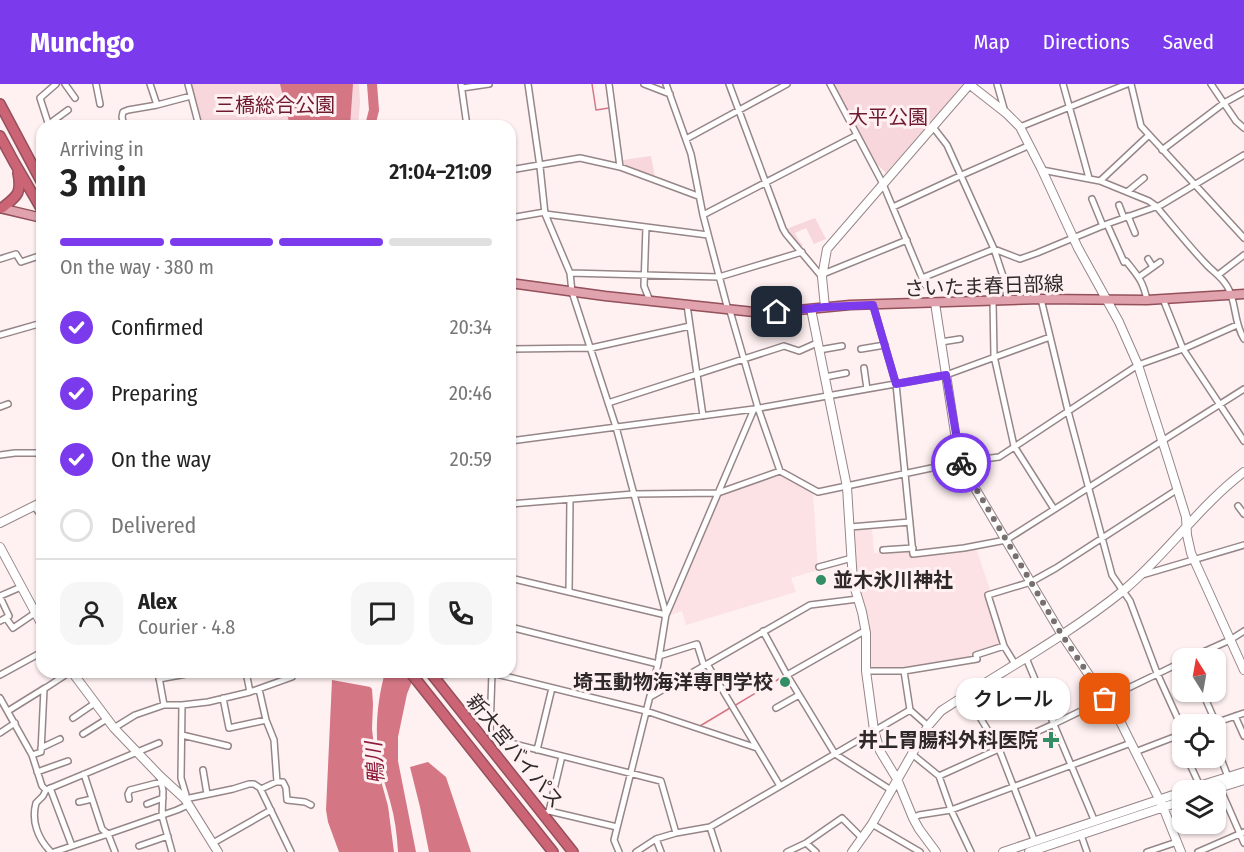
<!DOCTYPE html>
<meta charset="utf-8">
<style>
:root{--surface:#fff;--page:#f6f6f6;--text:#222;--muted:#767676;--line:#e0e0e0;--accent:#7c3aed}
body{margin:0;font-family:"Fira Sans Condensed","Noto Sans JP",sans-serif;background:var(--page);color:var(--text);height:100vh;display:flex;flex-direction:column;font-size:22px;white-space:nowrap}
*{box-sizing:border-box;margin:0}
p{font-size:20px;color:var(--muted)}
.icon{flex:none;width:33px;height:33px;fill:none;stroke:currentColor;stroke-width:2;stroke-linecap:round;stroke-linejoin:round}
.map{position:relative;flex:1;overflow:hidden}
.side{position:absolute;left:36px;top:36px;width:480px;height:558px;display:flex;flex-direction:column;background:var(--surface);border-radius:18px;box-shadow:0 2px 4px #0004}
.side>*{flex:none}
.needle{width:39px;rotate:349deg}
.tools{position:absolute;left:1172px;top:564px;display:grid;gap:12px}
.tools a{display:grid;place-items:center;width:54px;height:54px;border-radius:12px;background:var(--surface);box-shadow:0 2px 4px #0004;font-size:30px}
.pin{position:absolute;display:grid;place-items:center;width:51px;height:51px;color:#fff;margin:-26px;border-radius:12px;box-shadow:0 3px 9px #0006}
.courier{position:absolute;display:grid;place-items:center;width:60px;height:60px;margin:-30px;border:4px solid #7c3aed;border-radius:50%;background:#fff;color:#222;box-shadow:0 2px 8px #0007}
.bubble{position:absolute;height:42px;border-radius:18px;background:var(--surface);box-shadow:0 2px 4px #0004;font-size:20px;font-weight:600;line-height:42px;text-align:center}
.headline em{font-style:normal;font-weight:600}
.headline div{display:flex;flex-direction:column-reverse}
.headline{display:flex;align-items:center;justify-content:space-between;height:102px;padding:0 24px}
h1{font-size:39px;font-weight:600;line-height:45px}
.bar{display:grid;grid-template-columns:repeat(4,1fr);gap:9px 6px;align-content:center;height:72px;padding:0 24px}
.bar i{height:8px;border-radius:4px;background:var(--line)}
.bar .current{background:var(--accent)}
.bar p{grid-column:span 4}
.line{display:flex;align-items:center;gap:15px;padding:0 24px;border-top:2px solid var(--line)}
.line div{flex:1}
.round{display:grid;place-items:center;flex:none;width:63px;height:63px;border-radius:18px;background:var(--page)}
ol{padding:0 24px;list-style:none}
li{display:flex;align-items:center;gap:18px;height:66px}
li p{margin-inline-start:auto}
li .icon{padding:6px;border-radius:50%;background:var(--accent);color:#fff;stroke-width:4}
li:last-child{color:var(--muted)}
li i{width:33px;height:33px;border:3px solid var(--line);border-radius:50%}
header{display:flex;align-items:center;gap:36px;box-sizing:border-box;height:84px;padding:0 30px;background:var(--accent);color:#fff}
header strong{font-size:28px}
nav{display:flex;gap:33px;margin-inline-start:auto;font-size:21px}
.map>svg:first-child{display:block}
</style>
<header>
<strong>Munchgo</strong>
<nav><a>Map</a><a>Directions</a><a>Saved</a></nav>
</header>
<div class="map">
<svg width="1244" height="768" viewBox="0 0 1244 768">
<rect width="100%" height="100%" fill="#fff1f2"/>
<!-- built -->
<path fill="#fce2e4" d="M783,391L813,408L818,486L791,494L796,508L686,541L682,527L668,532L718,414L723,410Z
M872,443L874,469L910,466L912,472L949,469L976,464L991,508L984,510L1001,559L1000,561L973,570L974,573L912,583L870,585L869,583L856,501L852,448L855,445Z"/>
<!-- green -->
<path fill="#f7d7db" d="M190,0H359L360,18L358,42H201Z
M833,0H962V2L886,89L879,82L877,83Z
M651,72L655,93L624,82L623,76Z
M815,134L826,155L814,160L806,144L795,149L799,157L803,161L800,163L786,145Z"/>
<!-- water -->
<path fill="#d47684" d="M280,0H353L350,42H290Z
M385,588H416L407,610L398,653V677L416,768H398C397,751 395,734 390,717C387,705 382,693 380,681C374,650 377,618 385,588Z
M332,596L365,602L370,603L372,605L373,620L372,645L376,679L388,722L394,768H339L328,738L326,726Z
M428,678L446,693L471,768H429L420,723L410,683Z"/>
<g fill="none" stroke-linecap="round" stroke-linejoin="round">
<!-- stream -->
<path stroke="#d47684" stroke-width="1.5" d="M592,0L596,26L609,24
M734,622L784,592
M700,642L730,624"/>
<!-- river -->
<path stroke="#d47684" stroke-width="10" d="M370,42L374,26L372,0"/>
<!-- street casing -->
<g stroke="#968688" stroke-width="8">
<path id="street" d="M65,0L75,14
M96,0L100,20
M150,0L157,21
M188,0L199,42
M461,0L467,42
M528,0L540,83L545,130L570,189L572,208L616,343L666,530L658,580L614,756L619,768
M609,0L620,83
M644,0L670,10
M666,0L691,70L703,131L728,226
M729,0L783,145L786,150L822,193
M830,0L883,100L925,201
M997,0L1005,28
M1063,0L1089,94
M1131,0L1141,42L1244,154
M1211,0L1236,37L1244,44
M462,4L489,0
M49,40L68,26
M102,41L103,42
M49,42L40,14L56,0
M124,42L122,33L123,28L128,26L157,21L191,12
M933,43L947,61L994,165L1005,198L1007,216
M1020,43L1127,0
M686,55L787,0
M1162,66L1224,19L1244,8
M510,86L580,74L620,83L698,112
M1042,86L1100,97L1149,117L1156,122C1172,141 1188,161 1205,179C1212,187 1221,192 1227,202C1237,218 1233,237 1244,255
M1100,97L1149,51
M1127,108L1144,94
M1092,115L1103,142
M1119,121L1124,134
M893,123L962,91L1030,61
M545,130L708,151
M703,131L857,51
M1128,132L1135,149
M510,134L545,128
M1107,140L1124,178L1126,177C1138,192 1143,197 1147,216
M646,143L644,202L650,217
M0,175L16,170L21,178L42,171
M1148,175L1153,183
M570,189L719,193L802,168
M823,190L907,156
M1218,191L1244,171
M1139,193L1160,178
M922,194L994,165L1020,175L1037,169L1107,140L1161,121L1244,71
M1041,215L1068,327L1112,491L1130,517L1157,589L1182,644
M1163,215L1183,265L1244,357
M993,217L994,272L1014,362L1054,425
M687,221L703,332
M873,221L896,300L913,470L964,464L1006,456L1244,305
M730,227L758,324L780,387
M0,251L42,239
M941,258L960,255
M510,265L591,264L690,242
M861,265L885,261
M819,266L842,262
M864,284L867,305
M825,293L846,289
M608,319L784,262L799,267L817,259
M0,323L8,320
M510,357L754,325L946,291L1050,253
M0,371L15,369H42
M510,420L634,410L718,409L780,387L818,408L960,378L999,373L1138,281L1183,265L1237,241
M34,422L42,433
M1238,422L1244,430
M850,443L910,438
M883,466L913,464
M819,483L852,474
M1142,491L1244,461
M510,494L666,531L754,325
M569,508L570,415
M0,512L21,503
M0,513L9,532L0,537
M6,534L13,544L35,529
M510,543L658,580
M763,547L787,591L835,670L891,706
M659,572L697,560L704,582
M1026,574L1095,738
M1190,574L1230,556L1244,547
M707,580L780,702
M1015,580L1004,562L988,511L1031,498L1056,484L1178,405
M866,587H904L977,575L976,571L1004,562
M904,587L910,626L928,642
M70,588L44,605L41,668L32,671L42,702L46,706L159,659
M158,588L164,621
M246,588L250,608
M492,588L490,648L495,655L661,697L676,749
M492,589L646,627L757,664
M0,591L42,568
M433,591L482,588
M787,591L866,546
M159,595L197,588
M259,605L266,636L274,656L277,698
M966,610L999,665L1035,758
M650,613L810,521L858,515
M0,614L32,671
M223,614L229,644L266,636
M1205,614L1216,639
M182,621L181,694L186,711L185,715L233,705L249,700H254L260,704L291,768
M776,624L799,611
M8,627L45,604
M1235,632L1244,652
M73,634L95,619
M1212,640L1244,629
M114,644L135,631L164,621H182L208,618L250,608L292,593L290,588
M0,649L15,639
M83,650L107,635
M182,651L228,662
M1177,652L1182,663
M1215,659L1228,693
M41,664L60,655
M537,666L552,604
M1135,668L1182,650
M912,670L939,692L951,726L971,768
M1187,674L1200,702
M203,686L207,710
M37,688L68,677
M84,690L102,745L108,750L177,726L188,721
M939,692L1054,640L1182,578
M160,693L163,707L162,732L172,768
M50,704L72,762
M1220,704L1244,759
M261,705L276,698H283L286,704L287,716L305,718L311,721
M46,706L43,712L36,719C31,737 38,755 51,768
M129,715L128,710L130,706L161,698
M79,718L92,715
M147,720L163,714
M549,727L562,672
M543,730L549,727L617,743
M913,734L919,731L951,726L1131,659
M872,740L920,768
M710,743L718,768
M1081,751L1087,768
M656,755L661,768
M213,759L271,726
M806,759L816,768
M139,762L168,752
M54,768L108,750L115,768
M636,768L656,755L676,749L710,743L910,626
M787,768L806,759L842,734L862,754
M1147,768L1177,758
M1198,768L1244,748"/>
</g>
<!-- secondary casing -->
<g stroke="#968688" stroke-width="10">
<path id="secondary" d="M969,0L1006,29L1020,43L1042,86L1078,164L1119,238L1138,281L1169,378L1186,433L1187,451L1191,469L1244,586
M935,219L957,362L963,384L1062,551L1120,637L1163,723L1181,768
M825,223L822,193L827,165L969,1L972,0
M811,225L847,403L853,498L862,528L866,549V587L874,646L880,667L897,695L913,734L919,745L936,768
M0,439L42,418
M0,463L42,541
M72,588L114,644L160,692L185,715L218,768
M1186,706L1244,688
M1212,706L1244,696
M852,768L872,740L928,642L941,627C1002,587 1067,552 1124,506C1167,470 1199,422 1244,388
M1003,768L1182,708
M1029,768L1182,717"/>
</g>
<!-- primary casing -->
<g stroke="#94505b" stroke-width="11">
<path id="primary" d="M0,124L42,134
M510,199L605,212L754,228H777L850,221L1041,215L1147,216L1244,210"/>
</g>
<!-- highway casing -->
<g stroke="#94505b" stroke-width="12">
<path id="highway" d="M0,20L42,99
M0,52L14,78L42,126
M2,124C17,112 22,110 18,89
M410,588L553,768
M430,588L573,768"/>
</g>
<!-- street -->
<use href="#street" stroke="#fff" stroke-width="5"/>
<!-- secondary -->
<use href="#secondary" stroke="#fff" stroke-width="8"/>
<!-- primary -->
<use href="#primary" stroke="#e0a3ad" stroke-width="8"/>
<!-- highway -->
<use href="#highway" stroke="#cb6576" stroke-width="9"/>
</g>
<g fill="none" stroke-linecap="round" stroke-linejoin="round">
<!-- done -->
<path stroke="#786f6f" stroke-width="6" stroke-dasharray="0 10.8" d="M961,379L1062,551L1105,615"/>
<!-- route -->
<path stroke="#7c3aed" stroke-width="8" d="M777,228L825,223L873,221L896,300L946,291L961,379"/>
</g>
<!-- markers -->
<g fill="#318e65" stroke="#fff1f2" stroke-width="2">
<circle cx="821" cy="496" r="6"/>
<circle cx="785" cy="598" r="6"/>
<path d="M1048 647h6v6h6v6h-6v6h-6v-6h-6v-6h6z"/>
</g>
<g text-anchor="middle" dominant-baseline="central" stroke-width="6" stroke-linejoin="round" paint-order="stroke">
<!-- park labels -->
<g font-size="20" fill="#6e192e" stroke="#fff1f2">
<text x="275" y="21">三橋総合公園</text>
<text x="888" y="33">大平公園</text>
</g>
<!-- street labels -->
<g font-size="20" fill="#2f2929" stroke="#fff1f2">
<text transform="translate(984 202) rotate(-2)">さいたま春日部線</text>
<text transform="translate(515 667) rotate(51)">新大宮バイパス</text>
</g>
<!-- poi labels -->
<g font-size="20" font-weight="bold" fill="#2f2929" stroke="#fff1f2" text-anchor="end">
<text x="833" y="496" text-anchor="start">並木氷川神社</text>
<text x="773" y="598">埼玉動物海洋専門学校</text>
<text x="1038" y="656">井上胃腸科外科医院</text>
</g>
<!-- water labels -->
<g font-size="21" font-style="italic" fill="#8e1d3b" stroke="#fff1f2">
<text transform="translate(375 679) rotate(-94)">鴨川</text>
</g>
</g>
</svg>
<div class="tools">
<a><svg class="needle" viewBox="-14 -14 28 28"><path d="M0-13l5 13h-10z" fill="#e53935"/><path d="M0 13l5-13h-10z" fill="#767676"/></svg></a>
<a><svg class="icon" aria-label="locate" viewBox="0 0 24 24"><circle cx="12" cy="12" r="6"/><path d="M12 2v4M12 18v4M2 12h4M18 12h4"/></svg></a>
<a><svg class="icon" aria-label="layers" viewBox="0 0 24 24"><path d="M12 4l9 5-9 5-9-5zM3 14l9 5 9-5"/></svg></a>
</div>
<div class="pin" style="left:1105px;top:615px;background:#ea580c"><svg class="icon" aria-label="bag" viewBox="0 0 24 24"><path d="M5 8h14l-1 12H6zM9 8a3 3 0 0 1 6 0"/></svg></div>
<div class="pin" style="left:777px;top:228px;background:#1f2937"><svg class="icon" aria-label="home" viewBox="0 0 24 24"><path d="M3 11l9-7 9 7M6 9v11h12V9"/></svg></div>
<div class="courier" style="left:961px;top:379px"><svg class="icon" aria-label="bike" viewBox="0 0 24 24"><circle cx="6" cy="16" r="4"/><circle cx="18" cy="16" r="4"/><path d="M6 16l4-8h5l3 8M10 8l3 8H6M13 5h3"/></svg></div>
<div class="bubble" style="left:956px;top:594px;width:114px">クレール</div>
<section class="side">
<div class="headline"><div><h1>3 min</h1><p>Arriving in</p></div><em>21:04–21:09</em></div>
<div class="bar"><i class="current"></i><i class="current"></i><i class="current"></i><i></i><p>On the way · 380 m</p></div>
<ol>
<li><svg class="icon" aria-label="check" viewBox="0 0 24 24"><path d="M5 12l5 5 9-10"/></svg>Confirmed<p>20:34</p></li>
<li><svg class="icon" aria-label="check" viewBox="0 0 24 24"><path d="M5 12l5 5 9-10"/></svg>Preparing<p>20:46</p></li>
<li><svg class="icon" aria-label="check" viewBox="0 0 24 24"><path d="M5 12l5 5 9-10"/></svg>On the way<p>20:59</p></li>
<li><i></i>Delivered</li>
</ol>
<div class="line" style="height:108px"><a class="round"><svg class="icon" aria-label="person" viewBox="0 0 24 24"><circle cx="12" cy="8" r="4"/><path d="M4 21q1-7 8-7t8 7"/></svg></a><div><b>Alex</b><p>Courier · 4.8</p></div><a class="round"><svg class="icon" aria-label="chat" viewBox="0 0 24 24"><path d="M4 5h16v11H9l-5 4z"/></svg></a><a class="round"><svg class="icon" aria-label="phone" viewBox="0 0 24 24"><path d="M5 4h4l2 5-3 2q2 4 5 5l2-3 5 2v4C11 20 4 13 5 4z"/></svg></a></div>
</section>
</div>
